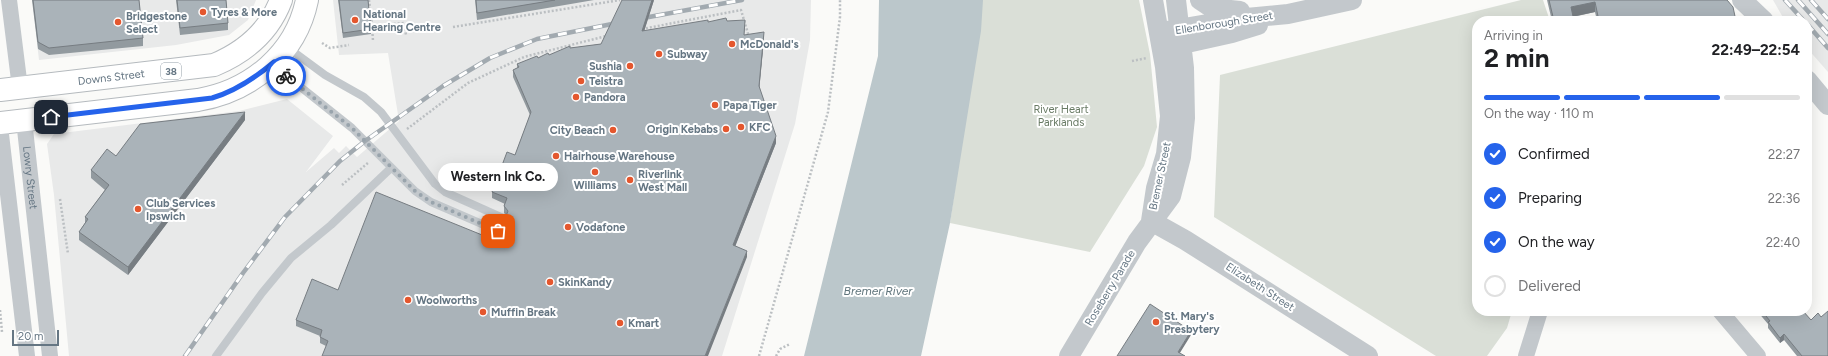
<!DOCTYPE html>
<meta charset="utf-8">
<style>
:root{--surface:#fff;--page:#f6f6f6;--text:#202124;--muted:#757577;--line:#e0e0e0;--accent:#2563eb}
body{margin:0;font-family:Figtree,sans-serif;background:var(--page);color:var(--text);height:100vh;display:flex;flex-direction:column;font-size:15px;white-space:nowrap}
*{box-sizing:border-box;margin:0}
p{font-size:13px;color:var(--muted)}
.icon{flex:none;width:22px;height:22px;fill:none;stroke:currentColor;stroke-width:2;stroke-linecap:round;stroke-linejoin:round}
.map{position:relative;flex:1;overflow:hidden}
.details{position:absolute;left:1472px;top:16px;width:340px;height:300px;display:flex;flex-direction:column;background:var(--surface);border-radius:16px;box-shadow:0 4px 16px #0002}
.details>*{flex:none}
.scale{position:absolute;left:12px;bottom:10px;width:47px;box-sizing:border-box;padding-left:4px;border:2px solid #657683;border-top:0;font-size:11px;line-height:14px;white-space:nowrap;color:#657683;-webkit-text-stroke:3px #fff;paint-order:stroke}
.pin{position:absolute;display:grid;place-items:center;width:34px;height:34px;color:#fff;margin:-17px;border-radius:8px;box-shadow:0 2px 6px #0006}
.courier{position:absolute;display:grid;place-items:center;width:40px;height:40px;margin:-20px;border:3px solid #2563eb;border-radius:50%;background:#fff;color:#222;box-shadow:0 1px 5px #0007}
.bubble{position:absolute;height:28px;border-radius:14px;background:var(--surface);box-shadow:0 4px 16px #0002;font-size:13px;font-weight:700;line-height:28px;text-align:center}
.summary em{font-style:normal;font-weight:700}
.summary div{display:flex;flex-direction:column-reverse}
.summary{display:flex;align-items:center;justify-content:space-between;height:68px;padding:0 12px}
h1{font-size:26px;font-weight:700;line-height:30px}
.bar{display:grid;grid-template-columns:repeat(4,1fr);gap:6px 4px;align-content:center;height:48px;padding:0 12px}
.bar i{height:5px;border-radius:3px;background:var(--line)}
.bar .selected{background:var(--accent)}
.bar p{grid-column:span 4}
ol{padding:0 12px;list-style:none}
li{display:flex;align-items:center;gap:12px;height:44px}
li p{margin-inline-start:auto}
li .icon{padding:4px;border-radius:50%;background:var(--accent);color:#fff;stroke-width:4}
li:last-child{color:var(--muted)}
li i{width:22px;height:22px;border:2px solid var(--line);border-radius:50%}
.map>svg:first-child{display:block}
</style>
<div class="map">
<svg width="1828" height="356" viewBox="0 0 1828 356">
<rect width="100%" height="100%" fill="#fafaf8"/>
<!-- built -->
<path fill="#e8e9e9" d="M32,0H256L248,20L229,35L176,45L39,60Z
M333,0H811L810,40L795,124L722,356H69L54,195L47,144L54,134L239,111L287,99L333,136L306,172L334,148L339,153L346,146L357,157L399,121L388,53L339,55Z
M1773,0H1828V72L1807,48V21H1785Z"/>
<!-- green -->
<path fill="#dadfd7" d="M982,0H1139L1150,54L1157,127L1144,166L1090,252L950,223Z
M1521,0H1543L1550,21H1477V311H1512L1507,328L1487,356H1436L1214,217L1220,75Z"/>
<!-- water -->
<path fill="#bbc7cb" d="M879,0H983L981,31L950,223L921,356H804L878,56Z"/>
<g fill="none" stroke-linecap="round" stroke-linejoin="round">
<!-- primary casing -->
<g stroke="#b5babe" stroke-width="24">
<g id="primary">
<path id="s2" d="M0,90L214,65C245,52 269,32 281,0"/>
<path d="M0,123L198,100C251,91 296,54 307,0"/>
</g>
</g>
<!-- path -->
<path stroke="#bbbfc2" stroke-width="2.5" stroke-dasharray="2 2" stroke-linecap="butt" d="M369,0L372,26L404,23L406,35
M372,26L373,41
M453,27L620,0
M642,29L741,10L749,37
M322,43L330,48L349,45
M1132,61L1147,58
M407,129L468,83L524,57L606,36
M342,185L369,162
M60,199L68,254
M0,310L2,332
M759,356L828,112L840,17V0
M776,356L780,349L790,344"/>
<!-- service -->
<path stroke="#c3c8cc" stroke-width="8" d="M287,47L325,75L364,97L381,112L435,184L445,192L503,218
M274,63L283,73L352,128L415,191L431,202L498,231
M216,356L262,293L291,258L331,225L391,168"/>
<!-- minor -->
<g stroke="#c3c8cc" stroke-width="16">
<path d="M9,0L20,88"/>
<path id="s1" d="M24,120L50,356"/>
<path d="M0,126L27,356"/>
<path d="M1720,311L1758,356"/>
<path d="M1526,356L1540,311"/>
</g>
<!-- tertiary -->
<path stroke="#c3c8cc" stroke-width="20" d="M1200,0L1212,8L1240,11
M1742,0L1764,21
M1167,31L1236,19L1288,14L1352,0
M1169,47L1232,33L1258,25
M1807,80L1828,105
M1151,221L1185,240L1368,356
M1151,221L1156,188L1166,154L1170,116L1165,67L1153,0
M1069,356L1137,242L1171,196L1181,157L1185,118L1184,68L1176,0"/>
<!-- primary -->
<use href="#primary" stroke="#fff" stroke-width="22"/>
<!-- rail casing -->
<g stroke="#a2aab0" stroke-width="4.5">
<path id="rail" d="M1785,0L1804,21
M1798,0L1828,34
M1811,0L1828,19
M638,19L742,0
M1807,24L1828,48
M185,356L243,273L285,217L340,161L365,141L443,86L490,58L537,39L622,22"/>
</g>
<!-- rail -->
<use href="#rail" stroke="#fff" stroke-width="3" stroke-dasharray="9" stroke-linecap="butt"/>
</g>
<!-- wall -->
<path fill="#929a9f" d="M32,0H139L143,38V46L49,55L38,49Z
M176,0H226L228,23V30L180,35Z
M338,0H368L371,29V34L343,38Z
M475,0H594L477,20Z
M654,0L644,31L708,22L727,21L745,26L744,35L764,39L759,87L776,143L735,246L747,257L326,346L320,343V336L296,326V320L338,290L492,239L502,228L500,226V219L506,216V215L504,213V206L505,204L492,198V192L515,155L530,115L513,77V70L517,68V64L549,55L570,48L601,44Z
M1547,0H1727L1736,21H1597L1595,12L1573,17L1574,21H1552Z
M245,120L128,275L79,240V232L85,223V217L105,190L91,178V170L116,156Z
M1757,311H1803L1828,356H1797L1784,340L1780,343L1768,328V324Z"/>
<!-- shaded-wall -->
<path fill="#777d82" d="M652,0H654L642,38V31Z
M1595,2V12L1571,17V7Z
M764,32V39L759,92V86Z
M245,112V120L128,275V267Z
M776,136V143L733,252V245Z
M747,251V257L708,356H705Z
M1191,331V335L1178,356V352Z
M1784,334V340L1780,343V338Z"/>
<!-- building -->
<path fill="#aab3b9" stroke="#777d82" d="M33,0H139L143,38L49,48L38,42Z
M177,0H226L228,23L180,28Z
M339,0H368L371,29L343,33Z
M476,0H555L477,13Z
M622,0H652L642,31L708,20V22L726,18L727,21L745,20L744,35L764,32L759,86L776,136L733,245L747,251L705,356H322L328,341L320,337L322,330L296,320L312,279L338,290L376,192L492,239L496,229H501L503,226V221L500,219L501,216H506L508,211L504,206L507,198L492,192L507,152L515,155L531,112L513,70L519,67L517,64L537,56L538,58L548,53L549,55L570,46V48L601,44Z
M1549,0H1727L1733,7L1736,21H1599L1595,2L1571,7L1574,21H1554Z
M245,112L128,267L79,232L88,219L85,217L109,185L91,170L107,149L116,156L140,124Z
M1150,304L1191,331L1178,352L1185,356H1117Z
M1762,311H1803L1811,320L1818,313L1821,317L1828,311V356H1802L1784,334L1780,338L1768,322L1770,321Z"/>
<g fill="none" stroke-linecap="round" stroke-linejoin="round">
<!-- done -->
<path stroke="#99a4ac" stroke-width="4" stroke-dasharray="0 7.2" d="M286,76L352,128L415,191L431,202L498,231"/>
<!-- route -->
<path stroke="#2563eb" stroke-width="5" d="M51,117L212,98C236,91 255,78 274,62L286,76"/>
</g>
<!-- markers -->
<g fill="#e4572e" stroke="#fff" stroke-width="1.5">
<circle cx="203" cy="12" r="4"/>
<circle cx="355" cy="20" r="4"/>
<circle cx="118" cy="22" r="4"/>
<circle cx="732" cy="44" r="4"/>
<circle cx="659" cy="54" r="4"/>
<circle cx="630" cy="66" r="4"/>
<circle cx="581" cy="81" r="4"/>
<circle cx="576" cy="97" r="4"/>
<circle cx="715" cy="105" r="4"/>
<circle cx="741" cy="127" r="4"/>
<circle cx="726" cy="129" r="4"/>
<circle cx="613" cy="130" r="4"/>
<circle cx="556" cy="156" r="4"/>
<circle cx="595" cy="172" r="4"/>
<circle cx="630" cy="180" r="4"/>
<circle cx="138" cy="209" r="4"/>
<circle cx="568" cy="227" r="4"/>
<circle cx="550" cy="282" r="4"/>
<circle cx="408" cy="300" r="4"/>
<circle cx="483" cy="312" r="4"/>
<circle cx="1156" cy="322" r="4"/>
<circle cx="620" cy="323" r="4"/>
</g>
<g text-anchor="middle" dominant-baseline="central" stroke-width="4" stroke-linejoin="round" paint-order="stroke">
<!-- shield labels -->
<rect fill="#fff" stroke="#939fa8" stroke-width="1" x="161" y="63" width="20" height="16" rx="3"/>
<g font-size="10" font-weight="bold" fill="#657683">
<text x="171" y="71">38</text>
</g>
<!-- poi labels -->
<g font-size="11" font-weight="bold" fill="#657683" stroke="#fff" text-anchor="start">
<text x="211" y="12">Tyres &amp; More</text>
<text x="363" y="14">National<tspan x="363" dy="13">Hearing Centre</tspan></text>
<text x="126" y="16">Bridgestone<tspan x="126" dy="13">Select</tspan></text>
<text x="740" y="44">McDonald's</text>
<text x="667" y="54">Subway</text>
<text x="622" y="66" text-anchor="end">Sushia</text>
<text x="589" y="81">Telstra</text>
<text x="584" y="97">Pandora</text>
<text x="723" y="105">Papa Tiger</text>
<text x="749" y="127">KFC</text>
<text x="718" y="129" text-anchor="end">Origin Kebabs</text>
<text x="605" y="130" text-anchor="end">City Beach</text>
<text x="564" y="156">Hairhouse Warehouse</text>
<text x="638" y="174">Riverlink<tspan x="638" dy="13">West Mall</tspan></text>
<text x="595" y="185" text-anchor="middle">Williams</text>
<text x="146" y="203">Club Services<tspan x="146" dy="13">Ipswich</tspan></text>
<text x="576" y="227">Vodafone</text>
<text x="558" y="282">SkinKandy</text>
<text x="416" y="300">Woolworths</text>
<text x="491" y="312">Muffin Break</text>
<text x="1164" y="316">St. Mary's<tspan x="1164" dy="13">Presbytery</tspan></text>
<text x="628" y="323">Kmart</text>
</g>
<!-- street labels -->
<g font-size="11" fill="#657683" stroke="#fff">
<text transform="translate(1224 23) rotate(-9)">Ellenborough Street</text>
<text stroke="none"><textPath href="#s2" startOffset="112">Downs Street</textPath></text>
<text transform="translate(1160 176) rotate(-78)">Bremer Street</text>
<text stroke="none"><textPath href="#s1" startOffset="58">Lowry Street</textPath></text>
<text transform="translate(1260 287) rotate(33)">Elizabeth Street</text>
<text transform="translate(1110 288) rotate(-59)">Roseberry Parade</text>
</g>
<!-- park labels -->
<g font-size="11" fill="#687a64" stroke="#fff">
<text x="1061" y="109">River Heart<tspan x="1061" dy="13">Parklands</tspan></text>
</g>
<!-- water labels -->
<g font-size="12" font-style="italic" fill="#60757c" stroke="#fff">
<text x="878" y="291">Bremer River</text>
</g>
</g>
</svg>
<div class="scale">20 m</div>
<div class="pin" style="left:498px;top:231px;background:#ea580c"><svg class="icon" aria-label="bag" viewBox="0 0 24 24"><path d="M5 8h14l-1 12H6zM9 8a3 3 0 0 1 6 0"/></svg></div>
<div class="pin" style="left:51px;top:117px;background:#1f2937"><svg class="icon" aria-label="home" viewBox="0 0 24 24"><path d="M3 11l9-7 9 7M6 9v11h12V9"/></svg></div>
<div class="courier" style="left:286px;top:76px"><svg class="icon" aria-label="bike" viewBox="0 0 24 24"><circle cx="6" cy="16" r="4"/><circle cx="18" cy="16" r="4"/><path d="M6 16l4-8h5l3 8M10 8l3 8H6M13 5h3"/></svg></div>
<div class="bubble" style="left:438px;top:163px;width:120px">Western Ink Co.</div>
<section class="details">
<div class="summary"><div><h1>2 min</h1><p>Arriving in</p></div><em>22:49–22:54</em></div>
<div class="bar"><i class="selected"></i><i class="selected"></i><i class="selected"></i><i></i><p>On the way · 110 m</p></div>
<ol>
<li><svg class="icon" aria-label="check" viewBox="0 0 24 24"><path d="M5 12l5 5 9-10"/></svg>Confirmed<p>22:27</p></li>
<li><svg class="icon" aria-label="check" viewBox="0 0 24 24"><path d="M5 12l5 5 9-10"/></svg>Preparing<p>22:36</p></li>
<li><svg class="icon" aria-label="check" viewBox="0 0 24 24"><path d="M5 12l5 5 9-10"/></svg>On the way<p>22:40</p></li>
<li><i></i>Delivered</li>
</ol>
</section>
</div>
